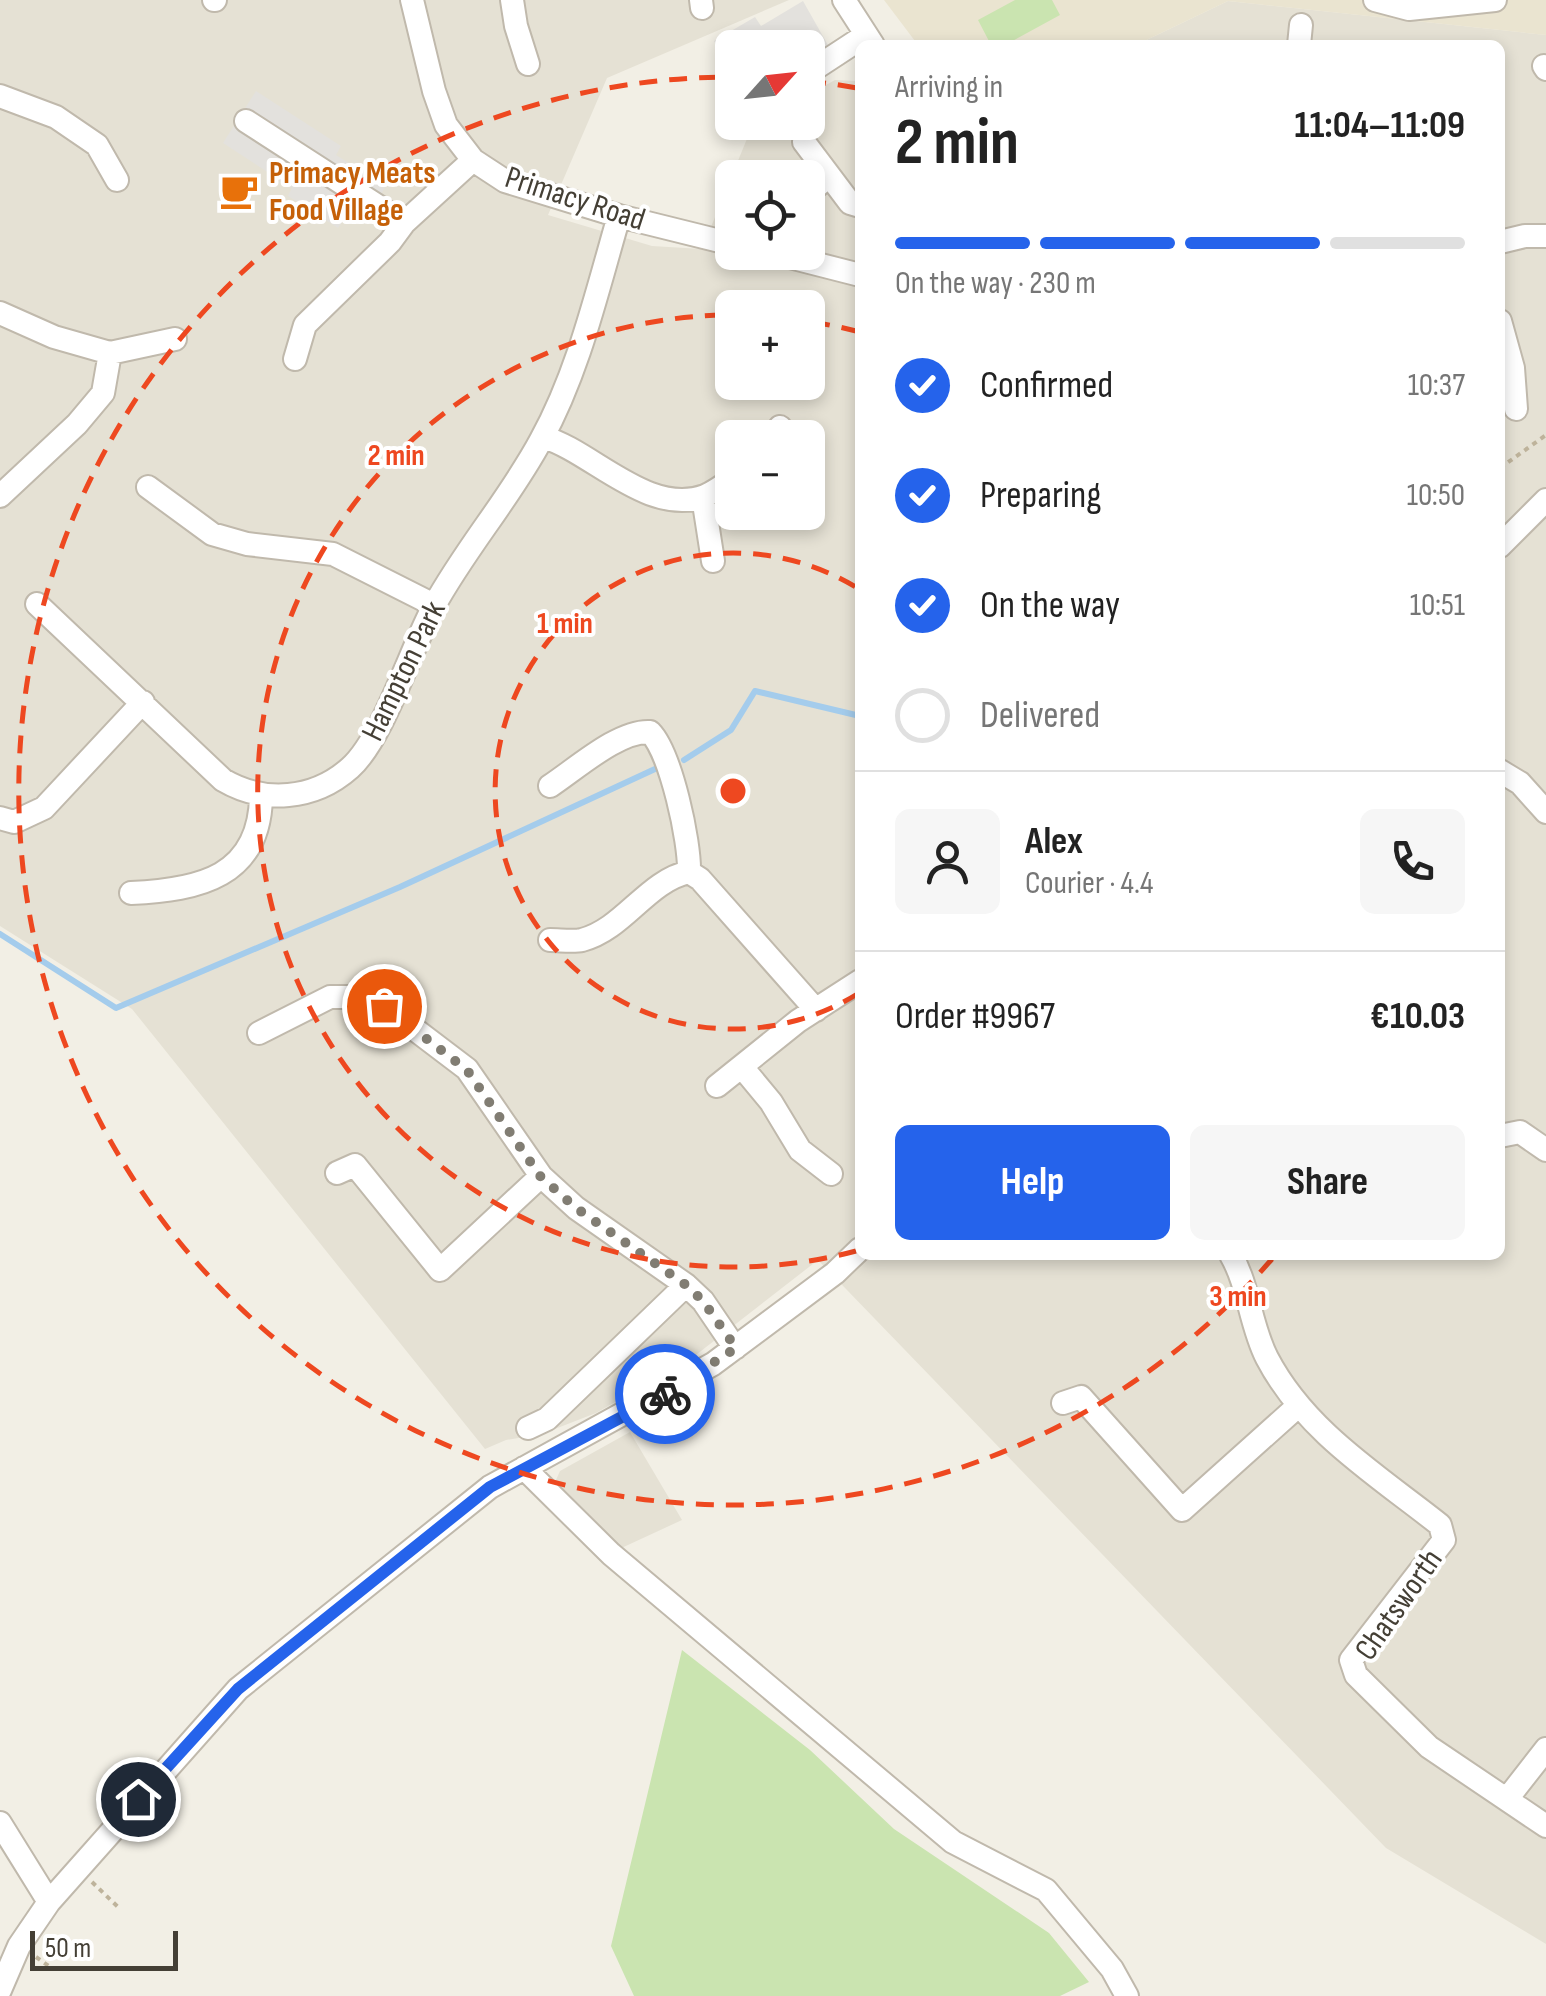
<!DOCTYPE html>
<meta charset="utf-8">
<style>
:root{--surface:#fff;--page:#f6f6f6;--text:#222;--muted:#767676;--line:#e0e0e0;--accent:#2563eb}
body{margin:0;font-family:"Sofia Sans Condensed",sans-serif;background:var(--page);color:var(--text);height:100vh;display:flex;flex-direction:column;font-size:38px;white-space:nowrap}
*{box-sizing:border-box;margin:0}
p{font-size:32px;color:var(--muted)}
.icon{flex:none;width:55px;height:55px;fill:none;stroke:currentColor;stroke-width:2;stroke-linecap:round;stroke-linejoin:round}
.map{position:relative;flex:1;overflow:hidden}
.sheet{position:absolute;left:855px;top:40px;width:650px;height:1220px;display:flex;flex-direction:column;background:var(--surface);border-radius:15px;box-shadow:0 5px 15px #0003}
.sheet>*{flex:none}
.needle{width:65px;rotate:63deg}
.tools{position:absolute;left:715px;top:30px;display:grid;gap:20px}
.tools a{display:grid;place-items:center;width:110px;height:110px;border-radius:15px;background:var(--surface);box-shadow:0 5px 15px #0003;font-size:50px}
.scale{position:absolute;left:30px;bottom:25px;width:148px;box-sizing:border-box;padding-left:10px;border:5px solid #443f35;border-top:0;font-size:28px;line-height:35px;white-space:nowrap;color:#443f35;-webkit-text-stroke:8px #fff;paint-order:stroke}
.pin{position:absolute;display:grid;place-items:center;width:85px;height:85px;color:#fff;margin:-42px;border:5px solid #fff;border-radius:50%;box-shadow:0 2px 10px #0007}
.courier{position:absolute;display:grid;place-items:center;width:100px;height:100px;margin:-50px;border:8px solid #2563eb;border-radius:50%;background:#fff;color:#222;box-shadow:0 2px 12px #0007}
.summary em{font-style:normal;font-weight:700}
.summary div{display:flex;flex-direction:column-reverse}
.summary{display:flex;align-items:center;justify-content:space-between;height:170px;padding:0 40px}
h1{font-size:65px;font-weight:700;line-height:75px}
.bar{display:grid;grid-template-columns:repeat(4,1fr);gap:15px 10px;align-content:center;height:120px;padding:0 40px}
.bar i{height:12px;border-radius:8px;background:var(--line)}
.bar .on{background:var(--accent)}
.bar p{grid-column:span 4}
.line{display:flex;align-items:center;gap:25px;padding:0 40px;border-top:2px solid var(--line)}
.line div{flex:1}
.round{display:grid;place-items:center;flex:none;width:105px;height:105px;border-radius:15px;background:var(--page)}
ol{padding:0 40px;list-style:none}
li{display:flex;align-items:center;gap:30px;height:110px}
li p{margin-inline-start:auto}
li .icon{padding:10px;border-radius:50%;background:var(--accent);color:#fff;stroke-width:4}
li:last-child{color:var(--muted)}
li i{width:55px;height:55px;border:5px solid var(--line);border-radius:50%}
.primary-button{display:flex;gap:20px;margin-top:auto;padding:20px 40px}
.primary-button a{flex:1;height:115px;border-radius:15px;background:var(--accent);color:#fff;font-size:40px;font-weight:700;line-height:115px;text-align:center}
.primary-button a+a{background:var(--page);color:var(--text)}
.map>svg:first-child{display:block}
</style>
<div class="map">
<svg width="1546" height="1996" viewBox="0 0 1546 1996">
<rect width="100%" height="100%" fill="#f2efe5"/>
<!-- residential -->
<path fill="#e5e1d4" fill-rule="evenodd" d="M0,0H789L607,78L548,215L652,246L702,249L753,124L808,122V95L835,80L856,81L860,86V1255H1500V45H1136L1228,1L1546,35V1944L1386,1848L818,1260L692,1358L596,1413L542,1434L506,1440L485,1449L132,1009L0,926ZM732,178H808V252H732ZM732,308H808V382H732ZM732,438H808V512H732Z
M630,1432L682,1520L615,1551L561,1500L556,1480L560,1471Z"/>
<!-- education -->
<path fill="#eae4d0" d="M884,0H1546V35L1228,1L1136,45H918Z"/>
<!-- green -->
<path fill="#cae4b0" d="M1015,0H1052L1060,15L1005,45H991L978,20Z
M682,1650L810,1750L894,1829L1049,1933L1089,1982L1060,1996H634L611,1946Z"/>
<!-- parking -->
<path fill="#e3e1dd" d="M803,1L829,47L808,59V48H732V73L714,41L755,17L761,26Z
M256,91L341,146L336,155L386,186L372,209L357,200L338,228L288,196L292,188L223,143Z"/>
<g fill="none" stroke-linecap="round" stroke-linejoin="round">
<!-- stream -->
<path stroke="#a4ccec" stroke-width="6" d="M684,760L731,730L755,691L860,716
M0,934L116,1008L400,887L655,769"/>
<!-- minor casing -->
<g stroke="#c0b9ac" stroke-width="26">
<path id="minor" d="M214,0H215
M412,0L434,91L446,125L473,160L505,181L619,216L732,244
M512,0L516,26L528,64
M701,0L702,8
M844,0L873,45
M1375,0L1409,9L1495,0
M1299,45L1301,25
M1544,66L1546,69
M808,73L866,35
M0,96L56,117L97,145L117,180
M246,121L404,223
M804,142L850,203L860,206
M808,194L828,176
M1500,242L1525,236H1546
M770,252L860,275
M0,313L54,337L110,353L175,339
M1500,321L1513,368L1516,409
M295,359L305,325L390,242L404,223L473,160
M543,437C592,451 648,517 705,496C714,492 724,485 732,479
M771,438L780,427
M148,487L212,534L247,544L333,554L434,605
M0,496L77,424L103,393L110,353
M703,497L713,561
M1500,546L1546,500
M37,604L223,780C264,804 314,800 350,768C383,739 411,648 434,606C465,549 510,498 541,440C579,371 597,291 619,216
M1500,771L1520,783L1546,812
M550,786C576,769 619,730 650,732C671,753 690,842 689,872
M0,818L14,822L44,808L143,702
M131,893C199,890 260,877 261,796
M550,940C560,940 573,942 582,940C624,929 647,881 689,872L700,879L816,1010
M259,1033L330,997H358L384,1006L467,1069L541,1176L576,1208L686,1285L703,1301L735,1348
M742,1067L771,1102L800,1150L831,1174
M717,1086L798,1021L860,981
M1500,1136L1520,1132L1546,1150
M337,1173L355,1165L440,1270L541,1176
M1231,1255C1249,1286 1250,1325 1267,1358C1305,1431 1377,1475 1440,1525L1444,1540L1351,1660L1356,1675L1429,1747L1546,1826
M1063,1403L1081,1397L1182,1510L1298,1406
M528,1428L547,1419L686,1285
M524,1468L611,1554L953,1842L1046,1890L1112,1969L1127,1996
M1507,1799L1546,1749
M0,1823L49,1902
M0,1990L19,1946L49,1902L238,1689L490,1487L713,1364L835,1273L860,1249"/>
</g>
<!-- path -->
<path stroke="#beb39b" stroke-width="4" stroke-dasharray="5 5" stroke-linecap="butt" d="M1500,468L1546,435
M92,1882L118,1907
M36,1957L53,1969"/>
<!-- minor -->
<use href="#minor" stroke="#fff" stroke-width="22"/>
</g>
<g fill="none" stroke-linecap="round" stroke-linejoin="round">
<!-- done -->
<path stroke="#817d73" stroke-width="10" stroke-dasharray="0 18" d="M384,1006L467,1070L540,1176L576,1208L686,1285L703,1301L736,1348L665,1394"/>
<!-- route -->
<path stroke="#2563eb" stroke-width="12" d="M138,1799L238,1689L490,1487L665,1394"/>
</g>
<!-- distance rings -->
<g fill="none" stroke="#ee4820" stroke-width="5" stroke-dasharray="18 12">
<path d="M859 993A238 238 0 1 1 859 589"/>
<path d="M856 1251A476 476 0 1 1 729 315M812 322A476 476 0 0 1 856 331"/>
<path d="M1272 1259A714 714 0 1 1 727 77M808 81A714 714 0 0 1 857 88"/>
</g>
<!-- icons -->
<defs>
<g id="cafe-bare" transform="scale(3)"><path d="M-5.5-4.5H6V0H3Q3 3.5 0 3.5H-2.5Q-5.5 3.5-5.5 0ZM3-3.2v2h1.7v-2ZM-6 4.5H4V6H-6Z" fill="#e8710a" stroke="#fff" stroke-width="2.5" paint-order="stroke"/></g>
</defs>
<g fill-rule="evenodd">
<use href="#cafe-bare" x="239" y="191"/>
</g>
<g text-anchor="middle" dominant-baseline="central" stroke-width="8" stroke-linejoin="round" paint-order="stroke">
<!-- food labels -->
<g font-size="32" font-weight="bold" fill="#c56008" stroke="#fff" text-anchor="start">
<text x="269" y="173">Primacy Meats<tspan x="269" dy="37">Food Village</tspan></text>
</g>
<!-- street labels -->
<g font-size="32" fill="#443f35" stroke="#fff">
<text transform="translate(575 199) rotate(18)">Primacy Road</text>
<text transform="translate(404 671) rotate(-64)">Hampton Park</text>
<text transform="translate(1399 1605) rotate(-55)">Chatsworth</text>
</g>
</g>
<circle cx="733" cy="791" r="15" fill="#ee4820" stroke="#fff" stroke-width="5"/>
<g font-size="30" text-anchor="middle" font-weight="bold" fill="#ee4820" stroke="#fff" stroke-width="8" stroke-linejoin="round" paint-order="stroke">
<text x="396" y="465">2 min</text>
<text x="565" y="633">1 min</text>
<text x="1238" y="1306">3 min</text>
</g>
</svg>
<div class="tools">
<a><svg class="needle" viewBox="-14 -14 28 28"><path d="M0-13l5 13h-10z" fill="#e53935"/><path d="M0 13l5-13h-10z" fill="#767676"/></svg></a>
<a><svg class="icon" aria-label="locate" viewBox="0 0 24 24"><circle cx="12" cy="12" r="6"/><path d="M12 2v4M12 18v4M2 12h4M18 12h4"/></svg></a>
<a>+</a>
<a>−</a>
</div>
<div class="scale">50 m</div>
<div class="pin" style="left:384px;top:1006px;background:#ea580c"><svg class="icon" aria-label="bag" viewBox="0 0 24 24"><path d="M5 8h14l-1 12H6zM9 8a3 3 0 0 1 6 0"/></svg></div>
<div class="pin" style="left:138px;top:1799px;background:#1f2937"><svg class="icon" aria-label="home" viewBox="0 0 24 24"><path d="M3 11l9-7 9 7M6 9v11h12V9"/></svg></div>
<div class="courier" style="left:665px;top:1394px"><svg class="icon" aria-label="bike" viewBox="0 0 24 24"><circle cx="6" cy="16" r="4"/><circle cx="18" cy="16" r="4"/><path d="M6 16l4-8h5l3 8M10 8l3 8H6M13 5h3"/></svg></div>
<section class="sheet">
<div class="summary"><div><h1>2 min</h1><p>Arriving in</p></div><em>11:04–11:09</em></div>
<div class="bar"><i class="on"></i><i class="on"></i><i class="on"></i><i></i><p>On the way · 230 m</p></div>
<ol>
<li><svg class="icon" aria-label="check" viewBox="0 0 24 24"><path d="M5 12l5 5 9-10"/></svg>Confirmed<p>10:37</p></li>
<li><svg class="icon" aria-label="check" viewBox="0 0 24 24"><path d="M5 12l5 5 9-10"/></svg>Preparing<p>10:50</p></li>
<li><svg class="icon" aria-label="check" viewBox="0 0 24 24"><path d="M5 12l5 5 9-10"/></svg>On the way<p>10:51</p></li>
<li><i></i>Delivered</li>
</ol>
<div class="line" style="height:180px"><a class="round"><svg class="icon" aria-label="person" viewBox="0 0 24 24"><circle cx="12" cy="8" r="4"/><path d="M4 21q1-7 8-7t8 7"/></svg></a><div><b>Alex</b><p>Courier · 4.4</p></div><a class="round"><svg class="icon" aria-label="phone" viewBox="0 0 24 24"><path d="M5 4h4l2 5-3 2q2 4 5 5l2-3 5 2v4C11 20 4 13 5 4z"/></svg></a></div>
<div class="line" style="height:130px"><div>Order #9967</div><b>€10.03</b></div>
<div class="primary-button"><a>Help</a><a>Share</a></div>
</section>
</div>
